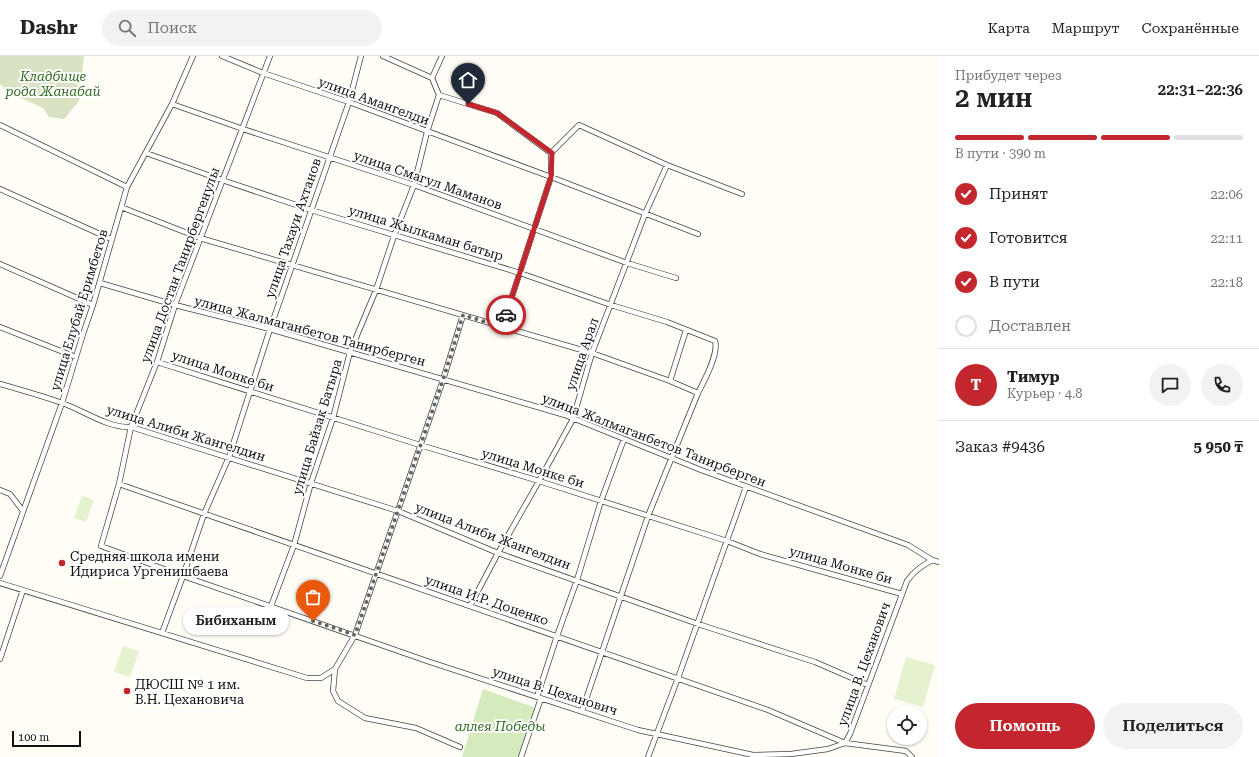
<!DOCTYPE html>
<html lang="ru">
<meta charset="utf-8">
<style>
:root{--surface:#fff;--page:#f2f2f2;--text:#222;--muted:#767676;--line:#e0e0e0;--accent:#c4262e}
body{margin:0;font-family:"Roboto Serif",serif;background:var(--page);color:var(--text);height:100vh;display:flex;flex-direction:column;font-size:15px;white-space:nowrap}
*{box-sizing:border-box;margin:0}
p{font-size:13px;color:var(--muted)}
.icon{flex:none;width:22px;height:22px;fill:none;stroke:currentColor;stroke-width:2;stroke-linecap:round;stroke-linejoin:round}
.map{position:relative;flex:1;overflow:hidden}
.sheet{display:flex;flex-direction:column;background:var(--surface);width:320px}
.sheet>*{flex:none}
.fabs{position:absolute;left:887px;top:649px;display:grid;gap:8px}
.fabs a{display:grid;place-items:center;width:40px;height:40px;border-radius:50%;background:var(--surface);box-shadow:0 1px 3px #0004;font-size:20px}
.scale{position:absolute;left:12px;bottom:10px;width:69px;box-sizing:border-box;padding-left:4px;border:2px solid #111;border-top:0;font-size:11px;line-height:14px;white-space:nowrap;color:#111;-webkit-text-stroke:3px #fff;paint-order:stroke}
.pin{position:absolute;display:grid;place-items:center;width:34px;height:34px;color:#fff;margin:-41px -17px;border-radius:50% 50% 50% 0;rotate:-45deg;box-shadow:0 0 4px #0007}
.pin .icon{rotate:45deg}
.courier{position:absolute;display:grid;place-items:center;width:40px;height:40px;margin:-20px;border:3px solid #c4262e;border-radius:50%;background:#fff;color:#222;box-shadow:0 1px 5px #0007}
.bubble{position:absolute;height:28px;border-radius:14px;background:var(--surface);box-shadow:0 1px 3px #0004;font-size:13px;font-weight:600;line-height:28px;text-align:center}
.overview em{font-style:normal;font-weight:600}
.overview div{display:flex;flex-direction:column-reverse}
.overview{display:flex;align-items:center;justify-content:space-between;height:68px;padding:0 16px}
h1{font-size:26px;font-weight:600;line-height:30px}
.bar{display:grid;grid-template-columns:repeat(4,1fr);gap:6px 4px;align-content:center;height:48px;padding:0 16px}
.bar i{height:5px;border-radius:3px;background:var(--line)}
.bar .selected{background:var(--accent)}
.bar p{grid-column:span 4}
.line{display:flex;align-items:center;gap:10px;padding:0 16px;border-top:1px solid var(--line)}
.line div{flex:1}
.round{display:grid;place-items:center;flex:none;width:42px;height:42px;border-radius:21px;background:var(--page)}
ol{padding:0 16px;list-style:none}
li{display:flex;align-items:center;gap:12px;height:44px}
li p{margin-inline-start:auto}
li .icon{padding:4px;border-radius:50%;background:var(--accent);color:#fff;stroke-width:4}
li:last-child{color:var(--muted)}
li i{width:22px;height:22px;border:2px solid var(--line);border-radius:50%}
.cta{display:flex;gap:8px;margin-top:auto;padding:8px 16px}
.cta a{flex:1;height:46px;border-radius:24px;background:var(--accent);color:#fff;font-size:16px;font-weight:600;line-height:46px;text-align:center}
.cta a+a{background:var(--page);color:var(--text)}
header{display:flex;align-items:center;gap:24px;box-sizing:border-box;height:56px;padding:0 20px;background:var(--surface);border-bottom:1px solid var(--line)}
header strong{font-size:19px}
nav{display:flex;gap:22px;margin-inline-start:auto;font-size:14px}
.search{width:280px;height:36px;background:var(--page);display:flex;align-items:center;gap:10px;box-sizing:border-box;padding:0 14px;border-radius:22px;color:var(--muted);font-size:15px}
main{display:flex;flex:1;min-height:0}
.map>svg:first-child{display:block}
</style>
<header>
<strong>Dashr</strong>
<div class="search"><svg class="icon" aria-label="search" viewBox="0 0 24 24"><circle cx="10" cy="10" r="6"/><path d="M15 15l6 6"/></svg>Поиск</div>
<nav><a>Карта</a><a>Маршрут</a><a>Сохранённые</a></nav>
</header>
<main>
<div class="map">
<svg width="939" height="701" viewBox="0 0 939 701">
<rect width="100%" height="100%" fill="#fffdf5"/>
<!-- green -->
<path fill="#d5ebbd" d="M483,633L536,652L519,701H462Z"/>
<!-- cemetery -->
<path fill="#d9e3c4" d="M0,0H84L79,45L64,63L49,61L43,52L10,37L0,28Z"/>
<!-- pitch -->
<path fill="#e6f2cf" d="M82,440L94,444L86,466L74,462Z
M123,590L139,595L130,621L114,616Z
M906,601L935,609L923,651L894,643Z"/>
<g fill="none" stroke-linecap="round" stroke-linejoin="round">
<!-- minor casing -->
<g stroke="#444" stroke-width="6">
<path id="minor" d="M222,0L263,17L349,46L551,121L698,178
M270,0L175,249L157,306L131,371L119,428L101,490L183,520L427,605L638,674L753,699L791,698L828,693L845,687L850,678L907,525C914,515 922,510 932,504
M383,0L432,22L439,39L497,57L551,97
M432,22L442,0
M172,48L243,73L414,129L627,207L676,222
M0,69L127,131
M146,97L222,124L311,154L520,217L611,249L667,266L715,285C719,298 704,325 698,337L648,460L582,655
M551,97L579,69L667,109L742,138
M0,133L111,183
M121,151L200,182L592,297L670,325L698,337
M0,208L93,249
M100,227L175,249L270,273L565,359L701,414L908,489L932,504L939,506
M0,271L76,301
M502,271L551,121V97
M157,306L420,389L539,425L727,485L760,498L902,538
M670,325L686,274
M0,328C21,334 42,340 62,347C85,355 107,372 131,371L398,455L498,497L698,568L815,606L868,629
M119,428L768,654L845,687L906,695L912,701
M0,434L10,438L23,455
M0,520L62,347L83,278L93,249L127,131L172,48L193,0
M0,527L307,622H321L335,613L355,579L443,324L463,259
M271,550L294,489L311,427L333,362L350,296L376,234L394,180L414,129L427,76L439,39
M470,550L498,497L539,425L573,363L592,297L645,158L667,109
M162,577L183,520L204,458L229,401L270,273L349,46L361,0
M0,603L23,534
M335,613L333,635L338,645L365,662L416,672L460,691
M537,641L557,580L577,524L601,445L624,383
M521,701L541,642
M648,701L678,622L746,431"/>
</g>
<!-- minor -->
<use href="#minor" stroke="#fff" stroke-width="4.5"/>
</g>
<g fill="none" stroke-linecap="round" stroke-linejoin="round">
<!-- done -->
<path stroke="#646461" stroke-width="4" stroke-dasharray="0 7.2" d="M313,565L355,579L443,324L463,259L502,271L506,259"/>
<!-- route -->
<path stroke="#c4262e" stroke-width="5" d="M468,48L497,57L552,97L551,121L506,259"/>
</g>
<!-- markers -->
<g fill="#c4262e" stroke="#fff" stroke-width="1.5">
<circle cx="62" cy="507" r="4"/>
<circle cx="127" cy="635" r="4"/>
</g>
<g text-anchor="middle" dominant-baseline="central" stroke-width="4" stroke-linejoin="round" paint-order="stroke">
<!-- park labels -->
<g font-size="13" font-style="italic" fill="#2f6b1f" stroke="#fff">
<text x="53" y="20">Кладбище<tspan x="53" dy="15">рода Жанабай</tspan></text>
<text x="500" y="670">аллея Победы</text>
</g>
<!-- street labels -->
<g font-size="13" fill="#111" stroke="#fff">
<text transform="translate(374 45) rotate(20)">улица Амангелди</text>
<text transform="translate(428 124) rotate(19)">улица Смагул Маманов</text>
<text transform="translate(293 172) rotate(-71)">улица Тахауи Ахтанов</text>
<text transform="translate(426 177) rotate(17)">улица Жылкаман батыр</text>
<text transform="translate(180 209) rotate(-70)">улица Достан Танирбергенулы</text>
<text transform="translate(79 254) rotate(-73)">улица Елубай Еримбетов</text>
<text transform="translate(310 275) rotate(15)">улица Жалмаганбетов Танирберген</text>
<text transform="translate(582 298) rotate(-71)">улица Арал</text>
<text transform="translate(223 315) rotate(18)">улица Монке би</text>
<text transform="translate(317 371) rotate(-73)">улица Байзак Батыра</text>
<text transform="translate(186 377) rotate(17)">улица Алиби Жангелдин</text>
<text transform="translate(654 384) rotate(21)">улица Жалмаганбетов Танирберген</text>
<text transform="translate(533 412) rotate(17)">улица Монке би</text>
<text transform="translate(493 480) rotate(21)">улица Алиби Жангелдин</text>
<text transform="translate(841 509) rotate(16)">улица Монке би</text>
<text transform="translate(487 544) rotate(19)">улица И.Р. Доценко</text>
<text transform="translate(864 608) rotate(-70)">улица В. Цеханович</text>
<text transform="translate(555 635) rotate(18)">улица В. Цеханович</text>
</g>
<!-- poi labels -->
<g font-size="13" fill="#111" stroke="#fff" text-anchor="start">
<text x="70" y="500">Средняя школа имени<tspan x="70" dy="15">Идириса Ургенишбаева</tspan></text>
<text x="135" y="628">ДЮСШ № 1 им.<tspan x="135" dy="15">В.Н. Цехановича</tspan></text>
</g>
</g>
</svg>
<div class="fabs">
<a><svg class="icon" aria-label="locate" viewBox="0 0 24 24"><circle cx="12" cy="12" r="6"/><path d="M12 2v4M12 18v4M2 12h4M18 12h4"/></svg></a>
</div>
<div class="scale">100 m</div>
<div class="pin" style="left:313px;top:565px;background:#ea580c"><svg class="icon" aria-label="bag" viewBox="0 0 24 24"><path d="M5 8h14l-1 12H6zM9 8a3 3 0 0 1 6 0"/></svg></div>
<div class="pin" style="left:468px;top:48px;background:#1f2937"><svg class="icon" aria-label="home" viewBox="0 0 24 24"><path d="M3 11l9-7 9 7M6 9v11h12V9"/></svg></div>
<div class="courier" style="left:506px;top:259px"><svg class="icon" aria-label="car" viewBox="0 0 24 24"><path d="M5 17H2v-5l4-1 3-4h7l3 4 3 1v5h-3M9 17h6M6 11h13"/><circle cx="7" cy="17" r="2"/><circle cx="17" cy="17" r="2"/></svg></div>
<div class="bubble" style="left:183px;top:551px;width:106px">Бибиханым</div>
</div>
<section class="sheet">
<div class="overview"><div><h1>2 мин</h1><p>Прибудет через</p></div><em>22:31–22:36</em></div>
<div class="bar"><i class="selected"></i><i class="selected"></i><i class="selected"></i><i></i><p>В пути · 390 m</p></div>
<ol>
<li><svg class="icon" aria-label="check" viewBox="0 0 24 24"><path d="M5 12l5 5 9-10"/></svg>Принят<p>22:06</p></li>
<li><svg class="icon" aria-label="check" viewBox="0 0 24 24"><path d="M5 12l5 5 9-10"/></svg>Готовится<p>22:11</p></li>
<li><svg class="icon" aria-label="check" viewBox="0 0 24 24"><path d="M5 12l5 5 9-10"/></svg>В пути<p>22:18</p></li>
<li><i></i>Доставлен</li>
</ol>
<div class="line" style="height:72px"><b class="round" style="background:var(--accent);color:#fff">Т</b><div><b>Тимур</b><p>Курьер · 4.8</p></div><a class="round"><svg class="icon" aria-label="chat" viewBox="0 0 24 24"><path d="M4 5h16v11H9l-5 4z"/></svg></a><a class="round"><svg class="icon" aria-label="phone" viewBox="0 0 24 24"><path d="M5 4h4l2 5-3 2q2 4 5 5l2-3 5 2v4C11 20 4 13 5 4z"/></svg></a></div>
<div class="line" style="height:52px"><div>Заказ #9436</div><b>5 950 ₸</b></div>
<div class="cta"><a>Помощь</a><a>Поделиться</a></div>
</section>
</main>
